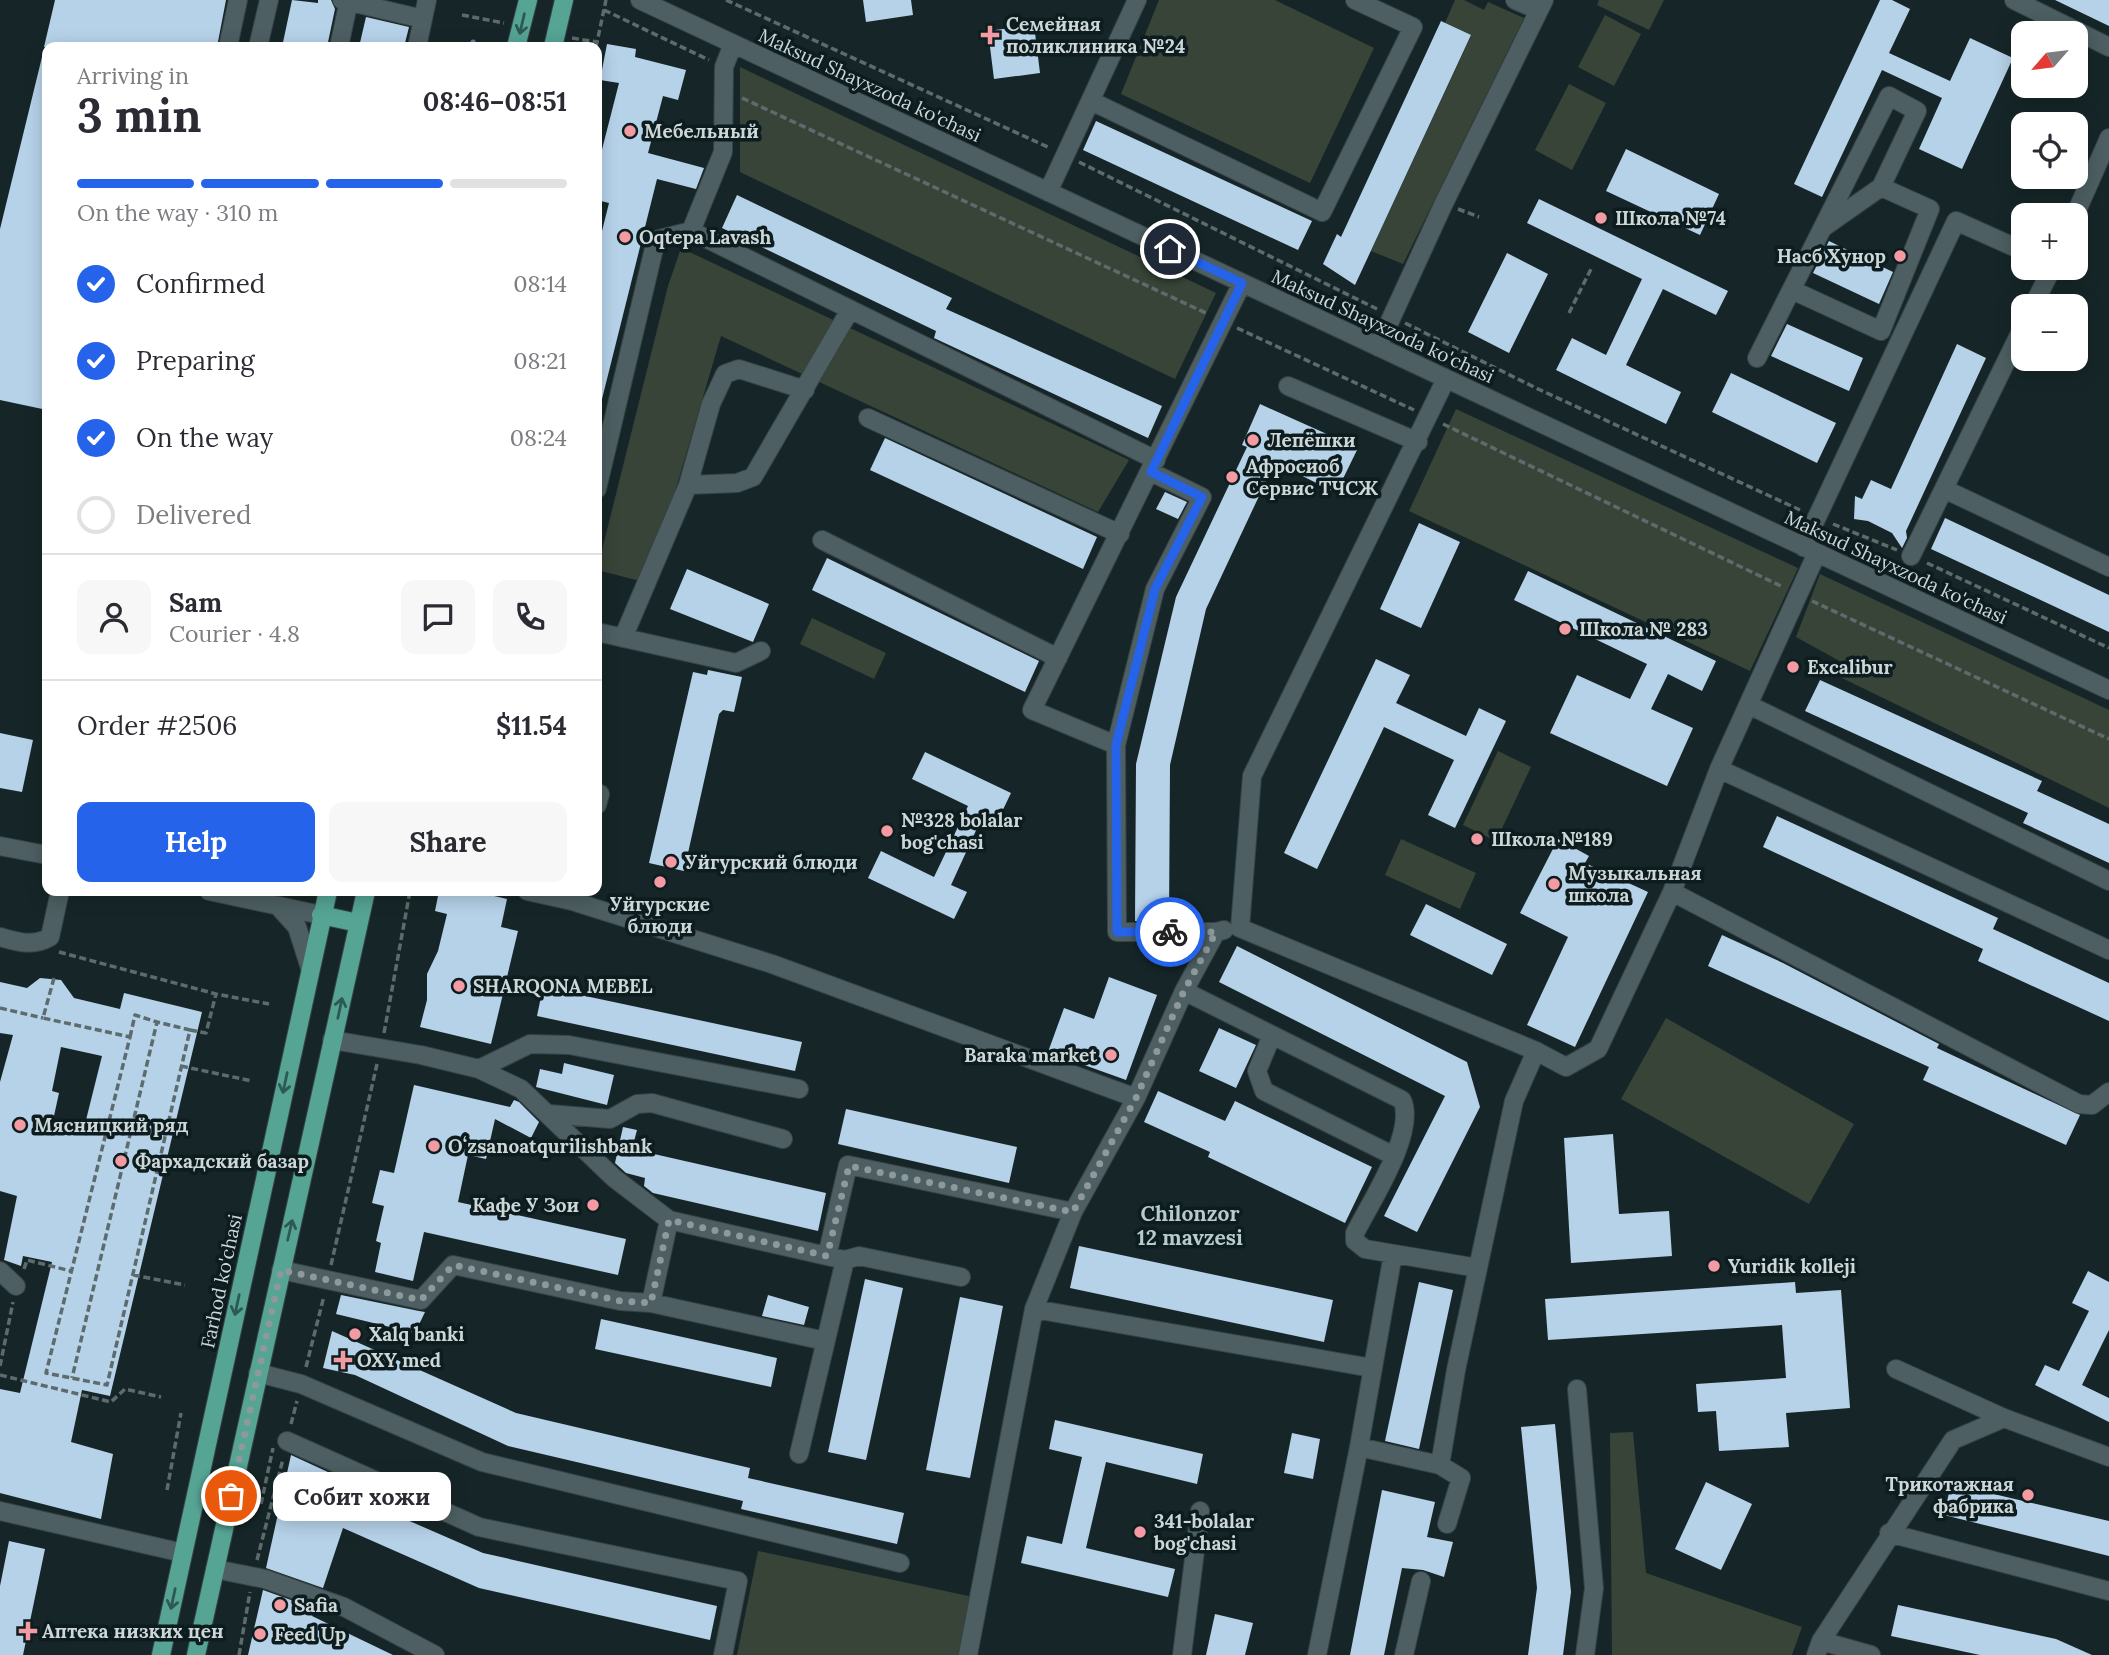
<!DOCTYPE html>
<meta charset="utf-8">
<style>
:root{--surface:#fff;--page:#f7f7f7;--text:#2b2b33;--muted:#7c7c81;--line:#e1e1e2;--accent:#2563eb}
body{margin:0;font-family:Lora,serif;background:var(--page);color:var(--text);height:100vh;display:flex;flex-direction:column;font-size:26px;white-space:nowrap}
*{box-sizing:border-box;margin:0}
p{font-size:23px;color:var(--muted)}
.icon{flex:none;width:38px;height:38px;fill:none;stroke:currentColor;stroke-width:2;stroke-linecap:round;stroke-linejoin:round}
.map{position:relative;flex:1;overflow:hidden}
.details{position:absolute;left:42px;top:42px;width:560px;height:854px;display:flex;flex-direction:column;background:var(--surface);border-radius:14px;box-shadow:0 4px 18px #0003}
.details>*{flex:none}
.needle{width:46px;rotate:242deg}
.controls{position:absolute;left:2011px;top:21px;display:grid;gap:14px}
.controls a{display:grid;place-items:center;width:77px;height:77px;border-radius:14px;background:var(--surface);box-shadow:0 4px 18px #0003;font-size:35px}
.pin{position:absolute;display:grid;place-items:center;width:60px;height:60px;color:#fff;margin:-30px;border:4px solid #fff;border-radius:50%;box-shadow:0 2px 7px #0007}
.courier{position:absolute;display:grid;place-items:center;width:70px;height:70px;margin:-35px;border:5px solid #2563eb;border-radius:50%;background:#fff;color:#222;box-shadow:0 2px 9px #0007}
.bubble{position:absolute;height:49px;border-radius:14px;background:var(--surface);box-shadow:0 4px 18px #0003;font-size:23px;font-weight:800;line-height:49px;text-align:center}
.overview em{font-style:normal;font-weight:800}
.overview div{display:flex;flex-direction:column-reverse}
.overview{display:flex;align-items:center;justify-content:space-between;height:119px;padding:0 35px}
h1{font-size:46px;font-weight:800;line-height:52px}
.bar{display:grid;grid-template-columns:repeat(4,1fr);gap:10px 7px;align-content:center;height:84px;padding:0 35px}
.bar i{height:9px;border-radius:5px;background:var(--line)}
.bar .active{background:var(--accent)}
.bar p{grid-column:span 4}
.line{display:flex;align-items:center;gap:18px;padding:0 35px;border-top:2px solid var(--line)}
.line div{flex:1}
.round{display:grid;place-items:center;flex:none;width:74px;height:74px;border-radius:14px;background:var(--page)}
ol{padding:0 35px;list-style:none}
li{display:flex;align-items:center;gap:21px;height:77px}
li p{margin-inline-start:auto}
li .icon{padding:7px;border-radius:50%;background:var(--accent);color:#fff;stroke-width:4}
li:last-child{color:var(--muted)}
li i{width:38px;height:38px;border:4px solid var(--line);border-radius:50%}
.primary-button{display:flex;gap:14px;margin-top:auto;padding:14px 35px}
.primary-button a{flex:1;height:80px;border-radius:14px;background:var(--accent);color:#fff;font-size:28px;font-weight:800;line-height:80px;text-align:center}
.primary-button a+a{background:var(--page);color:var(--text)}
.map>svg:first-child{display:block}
</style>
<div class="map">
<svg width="2109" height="1655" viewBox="0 0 2109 1655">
<rect width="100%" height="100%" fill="#162628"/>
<!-- green -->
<path fill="#384437" d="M1159,0H1275L1374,48L1310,183L1121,94Z
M1455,0H1464L1484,10L1488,2L1524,18L1403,264L1371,251L1471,36L1445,23Z
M1599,0H1664L1649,30L1597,5Z
M1605,15L1641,34L1614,86L1578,67Z
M740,67L1216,293L1175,379L740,172Z
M1569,84L1606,103L1572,170L1535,150Z
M681,248L1129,460L1098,512L721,336L648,583L597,570L668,286Z
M1456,409L1798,568L1750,671L1409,511Z
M1820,574L2109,710V808L1840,677L1845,664L1796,637Z
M812,618L886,653L874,679L800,644Z
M1498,751L1531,767L1496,841L1463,825Z
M1401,839L1476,873L1460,909L1385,875Z
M1666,1018L1854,1124L1809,1204L1621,1099Z
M1633,1432L1646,1573L1802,1627L1792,1655H1612L1610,1433Z
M758,1551L973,1597L961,1655H737Z"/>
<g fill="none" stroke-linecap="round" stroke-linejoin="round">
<!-- stream -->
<path stroke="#6e7688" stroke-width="5" d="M472,47L473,42"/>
</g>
<!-- building -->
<path fill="#b6d2e9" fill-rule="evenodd" d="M55,0H226L217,47H44Z
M292,0L318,3V0H331L335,9L327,47H282Z
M863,0H911L913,15L866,22Z
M1880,0H1892L1910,9L1889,53L1950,81L1970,38L2013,58L1962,169L1919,149L1942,98L1882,70L1822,197L1794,184Z
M2055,0H2109V26Z
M366,17L409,27L404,47H359Z
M1441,21L1471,35L1355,285L1323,264L1337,234L1341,237Z
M1034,25L1040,73L994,79L988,31Z
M607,44L636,49L635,57L686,70L678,100L663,96L648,153L704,168L696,189L657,179L602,399L597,398V251L609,203L597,200V169L619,83L600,80Z
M42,57H47V410L0,400V229Z
M1096,121L1312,221L1298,250L1083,150Z
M1626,149L1719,194L1700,235L1606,191Z
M737,195L952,298L946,309L1162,406L1148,438L934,338L936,331L722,228Z
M1539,199L1728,291L1716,315L1663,289L1626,365L1681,392L1666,424L1556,370L1572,338L1606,355L1642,279L1527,223Z
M1829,241L1893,272L1879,304L1813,273Z
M1507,253L1548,274L1509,353L1468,332Z
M1787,324L1863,358L1849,391L1771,356Z
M1957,344L1986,358L1906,531L1907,538L1902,548L1892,533L1868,521L1854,519L1855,496L1862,499L1871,480L1891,489Z
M1731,373L1836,423L1817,463L1712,412Z
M1260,404L1358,448L1336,493L1275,462L1206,609L1170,765L1169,921H1135L1136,764L1176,597L1247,447L1242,445Z
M885,438L1097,537L1083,569L870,470Z
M1165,492L1187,502L1178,519L1156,509Z
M1945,518L2109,595V632L1931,549Z
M1419,523L1460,542L1421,628L1380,609Z
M827,558L1039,661L1025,692L812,590Z
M687,569L769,604L753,642L670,609Z
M1528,571L1716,661L1702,691L1668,674L1651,709L1693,728L1667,786L1550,733L1577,675L1630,699L1647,664L1514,600Z
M1376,659L1410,675L1396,703L1466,736L1479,708L1506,721L1455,828L1428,815L1454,760L1384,727L1317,869L1284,853Z
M708,670L742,677L734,712L723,710L719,714L684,871L649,863L693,672L707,675Z
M1820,680L2042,781L2037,791L2109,824V863L2023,823L2028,813L1805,711Z
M0,733L33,740L22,792L0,788Z
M925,752L1011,793L998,820L984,813L951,885L967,892L954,919L868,878L881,851L934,877L968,806L912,779Z
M1777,816L1998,918L1993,929L2109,983V1021L1978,961L1983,949L1763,847Z
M1558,839L1589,856L1585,863L1648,892L1575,1047L1527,1025L1568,937L1520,913Z
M439,891H473L507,899L501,927L518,931L491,1044L420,1027L427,1000V974L438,951L447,914L435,911Z
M1426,904L1507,944L1492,975L1410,935Z
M1722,935L1783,963L1939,1044L1937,1048L2080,1115L2066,1145L1923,1080L1929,1067L1708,966Z
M1237,946L1467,1062L1480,1107L1417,1232L1384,1216L1445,1096L1219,982Z
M1109,977L1157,995L1126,1080L1048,1052L1064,1008L1094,1019Z
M40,978L61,980L74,998L120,1009L124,993L202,1012L110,1396L82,1390L71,1442L113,1454L101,1519L0,1493V1389L20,1393L52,1262L23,1256L21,1266L4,1260L17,1196L0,1191V1082L13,1035L0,1033V982L27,988ZM61,1047L102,1056L83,1132L52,1125L59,1093L52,1091Z
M543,987L802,1042L795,1071L537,1016Z
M1219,1028L1256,1045L1236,1088L1199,1071Z
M564,1063L614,1075L607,1105L536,1087L540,1069L562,1074Z
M414,1085L510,1107L514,1100L519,1102L539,1122L531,1138L495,1119L486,1159L468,1155L458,1202L626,1239L618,1275L424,1232L413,1281L375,1272L381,1243L376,1241L384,1206L372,1203L380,1170L394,1173Z
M1158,1091L1225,1121L1235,1101L1372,1167L1345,1223L1208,1157L1210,1152L1144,1122Z
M846,1109L1017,1147L1009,1183L838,1144Z
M623,1127L637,1130L632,1149L826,1193L818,1231L653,1193L644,1186L645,1178L626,1173L615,1163Z
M1613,1134L1619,1214L1669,1211L1672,1256L1571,1263L1564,1138Z
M1079,1246L1333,1300L1324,1342L1070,1288Z
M2088,1271L2109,1282V1330L2082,1385L2109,1398V1422L2035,1385L2045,1365L2059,1371L2089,1311L2072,1303Z
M865,1279L903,1288L866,1460L828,1452Z
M1419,1282L1453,1290L1419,1449L1385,1441Z
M1795,1282L1796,1293L1841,1290L1850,1408L1786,1413L1789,1447L1719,1451L1716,1411L1698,1412L1696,1384L1786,1378L1782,1325L1548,1340L1545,1299Z
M341,1295L419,1311L425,1312L415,1333L336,1314Z
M768,1295L809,1307L804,1325L762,1316Z
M960,1297L1003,1306L970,1478L926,1470Z
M601,1319L777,1358L771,1387L595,1349Z
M332,1331L516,1413L750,1468L748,1478L904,1513L897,1544L741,1509L743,1501L508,1446L355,1375L323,1368Z
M1055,1420L1203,1454L1197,1484L1106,1462L1086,1548L1175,1569L1168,1597L1021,1563L1027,1536L1062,1544L1082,1457L1049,1449Z
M1555,1424L1571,1592L1563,1655H1528L1537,1588L1521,1427Z
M1292,1433L1320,1439L1313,1479L1284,1473Z
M291,1455L341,1478L336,1489L483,1553L717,1606L710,1640L479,1588L343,1528L323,1588L266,1568Z
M1706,1482L1752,1504L1721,1570L1675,1549Z
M1951,1484L2109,1521V1556L1944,1515Z
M1382,1490L1435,1502L1427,1537L1453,1542L1444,1577L1423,1570L1402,1568L1384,1655H1350Z
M9,1541L45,1549L23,1655H0V1586Z
M263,1590L316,1609L312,1616L393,1655H248Z
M1898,1605L2056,1639L2092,1655H1980L1891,1636Z
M1215,1614L1253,1623L1245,1655H1206Z"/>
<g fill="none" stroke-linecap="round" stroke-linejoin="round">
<!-- minor casing -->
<g stroke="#374345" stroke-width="20">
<path id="minor" d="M342,0L423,19
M640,0L2109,690
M1515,0L1538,10
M2014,0L2109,47
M228,47L238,0
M258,47L269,0
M339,47L349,0
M417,47L427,0
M1091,101L1322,212L1413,27L1355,0
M1048,192L1137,0
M2075,215L2109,138
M691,231L1156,460
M1792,290L1881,331L1930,209L1881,187
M2033,306L2052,268
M1378,347L1444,203L1544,0
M1757,358L1889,96L1917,111L1881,187L1824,227
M1446,379L1252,776L1240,928L1536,1051
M1288,386L1418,442
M868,418L1120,534
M688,485L711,404L725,374L739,369L805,390
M597,489L656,240L691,231L723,152L724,67L733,44
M1944,489L2109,567
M822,540L1058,658
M1803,547L1956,221L2023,251
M1911,556L2023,327
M597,632L736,663L761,651
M623,638L688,485L737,483L753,477L850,310
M1749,705L2109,881
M1116,745L1155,589L1202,497L1151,472
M1719,769L2109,950
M597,805L600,794
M0,846L47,855
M209,891L321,915
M527,891L572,901L772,964L1136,1098L1184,991L1216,932L1224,930
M1672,892L2079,1104L2092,1105L2109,1092
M278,906L297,927L310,968
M1216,932H1117L1116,745L1032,710L1242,283
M0,937C18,942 33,947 50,937L60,891
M1184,991L1402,1100C1417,1132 1370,1203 1355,1233V1241L1365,1249L1478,1268
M1272,1035L1257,1071L1264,1091L1394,1156
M332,1040L421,1055L479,1069L521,1089L614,1178L669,1220
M479,1069L530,1044L569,1045L799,1089
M550,1114L610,1119L637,1104L652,1103L783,1139
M1393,1254L1359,1447L1440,1465L1461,1478L1447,1524
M845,1260L859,1256L961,1277
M281,1270L421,1300L453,1265L620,1301L651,1303L669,1220L827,1256L848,1165L1073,1212
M0,1271L16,1286
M651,1303L825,1341
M1034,1309L1073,1212L1136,1098
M1896,1369L2004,1418L2109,1457
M258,1373L301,1384L482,1462L900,1563
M1577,1389L1594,1588L1585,1655
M287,1441L479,1527L738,1581L723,1655
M799,1454L845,1260L827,1256
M1440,1465L1456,1370L1514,1101L1536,1051L1566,1067L1598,1049L1672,892L1719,769L1817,553
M0,1511L183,1553
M1889,1533L2109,1591
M215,1569L265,1579L344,1607L435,1655
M1821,1641L1871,1655
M968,1655L1034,1309L1372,1368
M1182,1655L1200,1511
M1317,1655L1359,1447
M1404,1655L1421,1581
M1816,1655L1821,1641L1953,1440L2004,1418"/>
</g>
<!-- major casing -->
<g stroke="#374345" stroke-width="20">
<path id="major" d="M516,47L528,0
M553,47L564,0
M321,915L358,923
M161,1655L328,891
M196,1655L366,891"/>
</g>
<!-- path -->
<path stroke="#5e6b6d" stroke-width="3.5" stroke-dasharray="7 3.5" stroke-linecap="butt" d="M726,0L1050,148
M604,10L709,60
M462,15L504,23
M572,38L597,42
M596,47L606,0
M742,98L1208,314
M1079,162L1377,309
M1458,209L1479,217
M1569,313L1591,269
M1405,323L1536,388L1800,510
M1237,328L1414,410
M1443,424L1783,587
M1833,524L1897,550
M1927,563L2109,648
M1812,601L2109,739
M59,952L216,994L269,1004
M54,978L43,1018L130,1037L46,1373L107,1385L190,1030L157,1022L72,1378
M0,1008L43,1018
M190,1030L206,1033L216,994
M384,1033L410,891
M130,1037L135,1015L157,1022
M181,1066L252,1081
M331,1265L377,1064
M24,1269L27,1260L71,1271
M133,1275L185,1285
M0,1366L13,1302
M306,1367L324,1296
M0,1375L111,1402L125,1389L161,1397
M291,1424L297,1401
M167,1490L181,1413
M261,1504L273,1448
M257,1560L283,1459
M239,1655L250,1592"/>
<!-- minor -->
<use href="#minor" stroke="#4d5f62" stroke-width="18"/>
<!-- major -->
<use href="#major" stroke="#55a494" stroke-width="18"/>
</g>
<!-- one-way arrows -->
<defs><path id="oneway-shaft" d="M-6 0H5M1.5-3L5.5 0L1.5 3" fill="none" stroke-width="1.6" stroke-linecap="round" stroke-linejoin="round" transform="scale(1.75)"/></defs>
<g stroke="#2d5954">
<use href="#oneway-shaft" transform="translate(522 24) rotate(103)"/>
<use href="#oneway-shaft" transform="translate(340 1008) rotate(-78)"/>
<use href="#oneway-shaft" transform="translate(285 1083) rotate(102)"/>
<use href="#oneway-shaft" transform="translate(290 1230) rotate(-77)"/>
<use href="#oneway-shaft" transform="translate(237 1305) rotate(102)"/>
<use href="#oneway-shaft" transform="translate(173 1599) rotate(102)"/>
</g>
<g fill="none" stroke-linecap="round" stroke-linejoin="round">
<!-- done -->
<path stroke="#8d999a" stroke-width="7" stroke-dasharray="0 12.6" d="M231,1496L281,1270L421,1300L453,1265L621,1301L651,1303L669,1220L827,1256L849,1166L1073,1212L1136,1098L1184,991L1216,932H1170"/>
<!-- route -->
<path stroke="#2563eb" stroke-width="9" d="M1170,249L1242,283L1151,472L1202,497L1155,589L1116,745L1117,932H1170"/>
</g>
<!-- markers -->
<g fill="#f49aa2" stroke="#0c1c1f" stroke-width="2.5">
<path d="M986.5 24.5h7v7h7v7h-7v7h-7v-7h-7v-7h7z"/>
<circle cx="630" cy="131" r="7"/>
<circle cx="1601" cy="218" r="7"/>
<circle cx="625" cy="237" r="7"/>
<circle cx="1900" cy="256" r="7"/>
<circle cx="1253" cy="440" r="7"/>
<circle cx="1232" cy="477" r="7"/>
<circle cx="1565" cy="629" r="7"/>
<circle cx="1793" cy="667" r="7"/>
<circle cx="887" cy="831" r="7"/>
<circle cx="1477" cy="839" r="7"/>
<circle cx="671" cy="862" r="7"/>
<circle cx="660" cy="882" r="7"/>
<circle cx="1554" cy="884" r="7"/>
<circle cx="459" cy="986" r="7"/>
<circle cx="1111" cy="1055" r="7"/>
<circle cx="20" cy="1125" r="7"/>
<circle cx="434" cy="1146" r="7"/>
<circle cx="121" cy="1161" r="7"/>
<circle cx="593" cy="1205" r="7"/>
<circle cx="1714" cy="1266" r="7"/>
<circle cx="355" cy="1334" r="7"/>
<path d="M339.5 1349.5h7v7h7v7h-7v7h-7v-7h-7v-7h7z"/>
<circle cx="2028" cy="1495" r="7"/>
<circle cx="1140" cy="1532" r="7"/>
<circle cx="280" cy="1605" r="7"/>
<path d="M24.5 1620.5h7v7h7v7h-7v7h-7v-7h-7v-7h7z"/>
<circle cx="260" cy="1634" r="7"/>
</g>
<g text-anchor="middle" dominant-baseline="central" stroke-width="7" stroke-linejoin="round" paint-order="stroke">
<!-- poi labels -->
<g font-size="19" font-weight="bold" fill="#cdd7d8" stroke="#0c1c1f" text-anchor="start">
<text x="1006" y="24">Семейная<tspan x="1006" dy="22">поликлиника №24</tspan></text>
<text x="644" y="131">Мебельный</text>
<text x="1615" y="218">Школа №74</text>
<text x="639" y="237">Oqtepa Lavash</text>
<text x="1886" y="256" text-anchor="end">Насб Хунор</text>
<text x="1267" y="440">Лепёшки</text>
<text x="1246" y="466">Афросиоб<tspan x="1246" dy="22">Сервис ТЧСЖ</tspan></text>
<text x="1579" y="629">Школа № 283</text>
<text x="1807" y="667">Excalibur</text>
<text x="901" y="820">№328 bolalar<tspan x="901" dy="22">bog'chasi</tspan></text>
<text x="1491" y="839">Школа №189</text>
<text x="685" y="862">Уйгурский блюди</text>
<text x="1568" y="873">Музыкальная<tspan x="1568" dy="22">школа</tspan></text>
<text x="660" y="904" text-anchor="middle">Уйгурские<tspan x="660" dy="22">блюди</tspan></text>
<text x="473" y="986">SHARQONA MEBEL</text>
<text x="1097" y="1055" text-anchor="end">Baraka market</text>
<text x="34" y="1125">Мясницкий ряд</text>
<text x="448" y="1146">Oʻzsanoatqurilishbank</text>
<text x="135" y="1161">Фархадский базар</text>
<text x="579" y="1205" text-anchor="end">Кафе У Зои</text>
<text x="1728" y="1266">Yuridik kolleji</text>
<text x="369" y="1334">Xalq banki</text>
<text x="357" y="1360">OXY med</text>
<text x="2014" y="1484" text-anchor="end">Трикотажная<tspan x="2014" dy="22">фабрика</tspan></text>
<text x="1154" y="1521">341-bolalar<tspan x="1154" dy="22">bog'chasi</tspan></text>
<text x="294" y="1605">Safia</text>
<text x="42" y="1631">Аптека низких цен</text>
<text x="274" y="1634">Feed Up</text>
</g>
<!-- street labels -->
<g font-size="19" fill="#cdd7d8" stroke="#0c1c1f">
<text transform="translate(870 85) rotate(25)">Maksud Shayxzoda ko'chasi</text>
<text transform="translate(1383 326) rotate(25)">Maksud Shayxzoda ko'chasi</text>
<text transform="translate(1896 567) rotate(25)">Maksud Shayxzoda ko'chasi</text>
<text transform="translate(221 1281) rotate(-78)">Farhod ko'chasi</text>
</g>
<!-- neighbourhood labels -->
<g font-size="21" font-weight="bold" fill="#b7cbce" stroke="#0c1c1f">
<text x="1190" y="1213">Chilonzor<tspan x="1190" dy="24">12 mavzesi</tspan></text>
</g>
</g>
</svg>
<div class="controls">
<a><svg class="needle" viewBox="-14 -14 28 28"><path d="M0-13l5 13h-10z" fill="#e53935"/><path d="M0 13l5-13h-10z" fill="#7c7c81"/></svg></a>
<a><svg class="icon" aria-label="locate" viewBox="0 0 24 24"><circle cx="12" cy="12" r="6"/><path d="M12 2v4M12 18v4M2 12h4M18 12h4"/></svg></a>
<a>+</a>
<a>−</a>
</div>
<div class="pin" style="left:231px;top:1496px;background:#ea580c"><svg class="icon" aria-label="bag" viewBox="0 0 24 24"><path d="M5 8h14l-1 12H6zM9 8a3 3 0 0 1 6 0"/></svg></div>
<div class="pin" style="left:1170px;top:249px;background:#1f2937"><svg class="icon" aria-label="home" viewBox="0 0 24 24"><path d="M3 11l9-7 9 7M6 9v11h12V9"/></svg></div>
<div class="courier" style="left:1170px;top:932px"><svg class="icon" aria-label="bike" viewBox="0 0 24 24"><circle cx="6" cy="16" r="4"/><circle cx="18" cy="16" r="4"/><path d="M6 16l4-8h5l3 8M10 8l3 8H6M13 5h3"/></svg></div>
<div class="bubble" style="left:273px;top:1472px;width:178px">Собит хожи</div>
<section class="details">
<div class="overview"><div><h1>3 min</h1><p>Arriving in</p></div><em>08:46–08:51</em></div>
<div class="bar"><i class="active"></i><i class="active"></i><i class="active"></i><i></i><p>On the way · 310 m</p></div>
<ol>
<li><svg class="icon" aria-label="check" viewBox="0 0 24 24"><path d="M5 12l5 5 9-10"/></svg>Confirmed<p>08:14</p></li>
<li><svg class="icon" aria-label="check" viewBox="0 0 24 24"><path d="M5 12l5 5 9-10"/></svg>Preparing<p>08:21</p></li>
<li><svg class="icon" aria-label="check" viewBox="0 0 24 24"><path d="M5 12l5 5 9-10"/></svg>On the way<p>08:24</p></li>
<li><i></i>Delivered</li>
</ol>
<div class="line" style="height:126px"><a class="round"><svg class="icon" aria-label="person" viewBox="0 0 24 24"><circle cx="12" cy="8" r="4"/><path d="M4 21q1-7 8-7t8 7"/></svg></a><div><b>Sam</b><p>Courier · 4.8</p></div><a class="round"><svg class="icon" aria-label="chat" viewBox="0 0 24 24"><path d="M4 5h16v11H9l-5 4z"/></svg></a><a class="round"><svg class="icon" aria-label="phone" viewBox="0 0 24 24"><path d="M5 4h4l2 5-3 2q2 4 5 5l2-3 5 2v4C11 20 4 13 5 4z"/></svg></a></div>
<div class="line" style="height:91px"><div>Order #2506</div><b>$11.54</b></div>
<div class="primary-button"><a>Help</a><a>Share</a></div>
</section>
</div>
